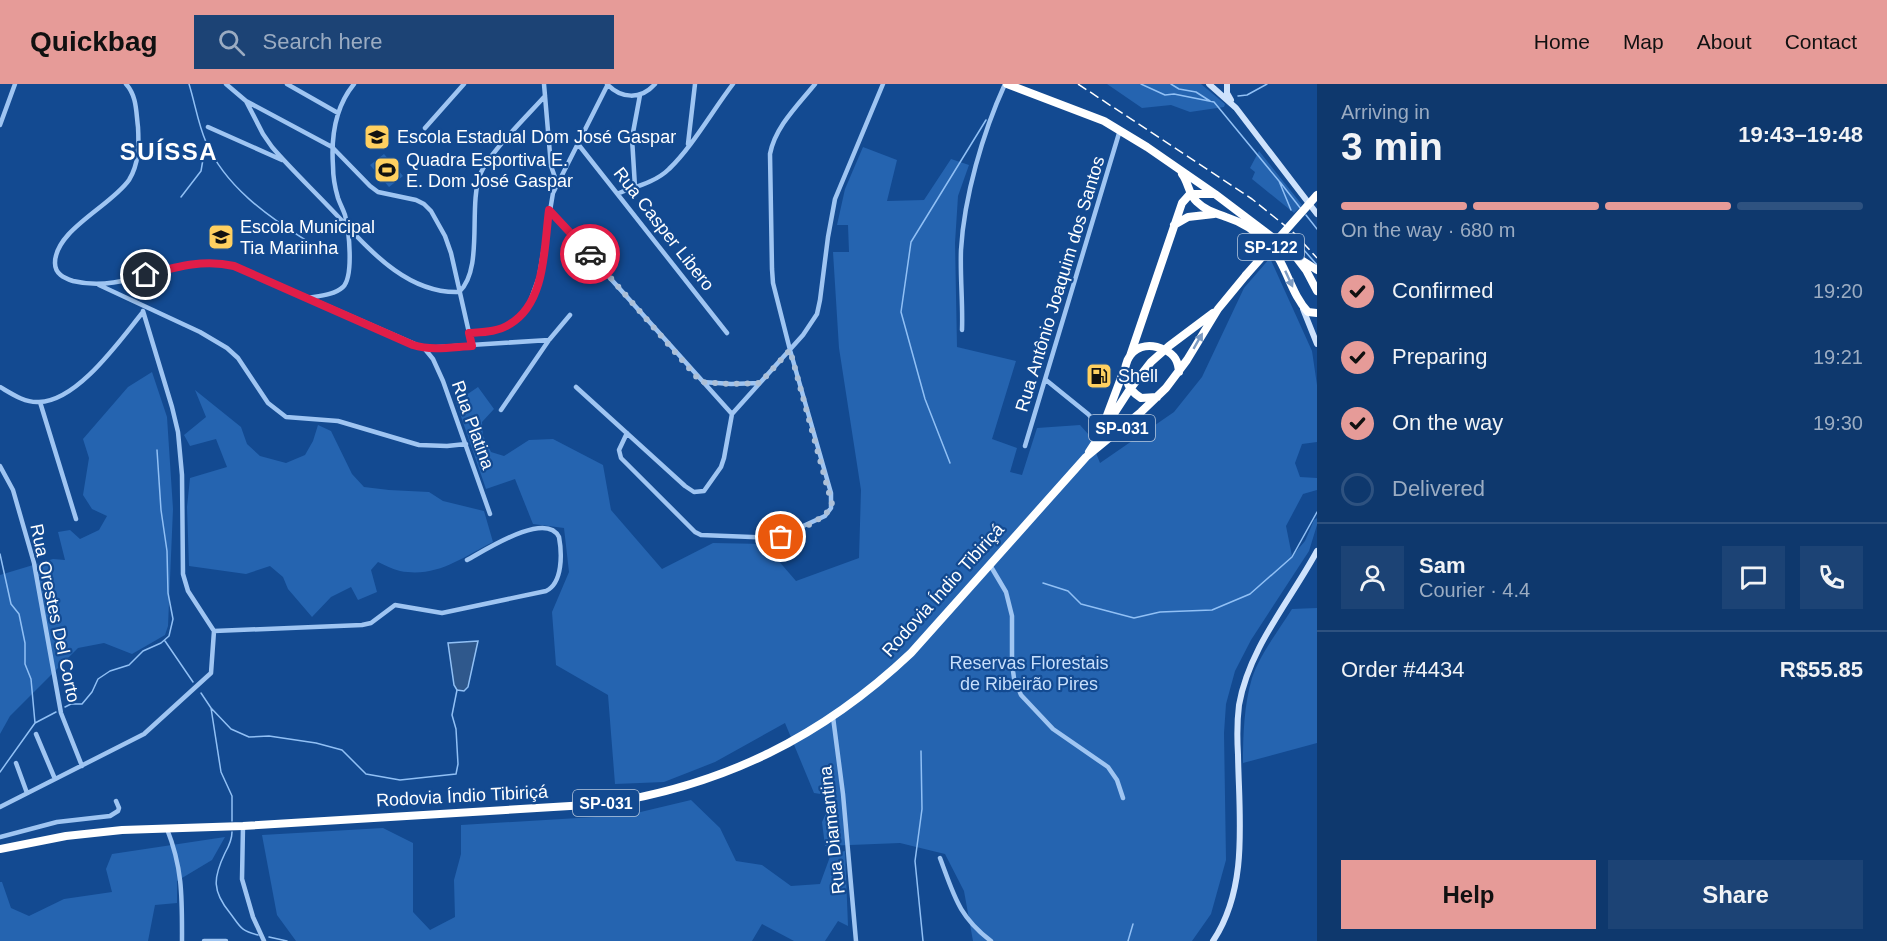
<!DOCTYPE html>
<meta charset="utf-8">
<style>
:root{--surface:#0e386d;--page:#1c4375;--text:#f1f3f6;--muted:#9bacc2;--line:#2e5280;--accent:#e69b98}
body{margin:0;font-family:Arial,sans-serif;background:var(--page);color:var(--text);height:100vh;display:flex;flex-direction:column;font-size:22px;white-space:nowrap}
*{box-sizing:border-box;margin:0}
p{font-size:20px;color:var(--muted)}
.icon{flex:none;width:33px;height:33px;fill:none;stroke:currentColor;stroke-width:2;stroke-linecap:round;stroke-linejoin:round}
.map{position:relative;flex:1;overflow:hidden}
.side{display:flex;flex-direction:column;background:var(--surface);width:570px}
.side>*{flex:none}
.pin{position:absolute;display:grid;place-items:center;width:51px;height:51px;color:#fff;margin:-26px;border:3px solid #fff;border-radius:50%;box-shadow:0 2px 6px #0007}
.courier{position:absolute;display:grid;place-items:center;width:60px;height:60px;margin:-30px;border:4px solid #e11d48;border-radius:50%;background:#fff;color:#222;box-shadow:0 2px 8px #0007}
.head em{font-style:normal;font-weight:800}
.head div{display:flex;flex-direction:column-reverse}
.head{display:flex;align-items:center;justify-content:space-between;height:102px;padding:0 24px}
h1{font-size:39px;font-weight:800;line-height:45px}
.bar{display:grid;grid-template-columns:repeat(4,1fr);gap:9px 6px;align-content:center;height:72px;padding:0 24px}
.bar i{height:8px;border-radius:4px;background:var(--line)}
.bar .on{background:var(--accent)}
.bar p{grid-column:span 4}
.line{display:flex;align-items:center;gap:15px;padding:0 24px;border-top:2px solid var(--line)}
.line div{flex:1}
.round{display:grid;place-items:center;flex:none;width:63px;height:63px;border-radius:0px;background:var(--page)}
ol{padding:0 24px;list-style:none}
li{display:flex;align-items:center;gap:18px;height:66px}
li p{margin-inline-start:auto}
li .icon{padding:6px;border-radius:50%;background:var(--accent);color:#111;stroke-width:4}
li:last-child{color:var(--muted)}
li i{width:33px;height:33px;border:3px solid var(--line);border-radius:50%}
.button{display:flex;gap:12px;margin-top:auto;padding:12px 24px}
.button a{flex:1;height:69px;border-radius:0px;background:var(--accent);color:#111;font-size:24px;font-weight:800;line-height:69px;text-align:center}
.button a+a{background:var(--page);color:var(--text)}
header{display:flex;align-items:center;gap:36px;box-sizing:border-box;height:84px;padding:0 30px;background:var(--accent);color:#111}
header strong{font-size:28px}
nav{display:flex;gap:33px;margin-inline-start:auto;font-size:21px}
.search{width:420px;height:54px;background:var(--page);display:flex;align-items:center;gap:15px;box-sizing:border-box;padding:0 21px;border-radius:0px;color:var(--muted);font-size:22px}
main{display:flex;flex:1;min-height:0}
.map>svg:first-child{display:block}
</style>
<header>
<strong>Quickbag</strong>
<div class="search"><svg class="icon" aria-label="search" viewBox="0 0 24 24"><circle cx="10" cy="10" r="6"/><path d="M15 15l6 6"/></svg>Search here</div>
<nav><a>Home</a><a>Map</a><a>About</a><a>Contact</a></nav>
</header>
<main>
<div class="map">
<svg width="1317" height="857" viewBox="0 0 1317 857">
<rect width="100%" height="100%" fill="#134a91"/>
<!-- green -->
<path fill="#2564b0" d="M1107,0H1201L1225,20L1224,23L1190,28L1171,21L1142,24Z
M863,63L897,76L887,117L924,116L951,75L969,81L958,112L955,159L957,263L1016,277L992,355L1017,364L1010,388L1022,391L1037,344L1080,341L1089,351L1100,379L1174,328L1202,293L1244,204L1270,174L1312,267L1317,301V358L1302,360L1295,379L1300,393L1317,394V406L1303,410L1286,442L1292,472L1305,457L1314,436L1317,434V441L1309,467L1251,556L1235,587L1226,620L1224,649L1226,776L1211,830L1192,857H973L964,807L945,770L900,759L825,762L822,738L834,712L814,709L785,639L715,678L664,698L615,700L608,611L556,581L552,528L569,488L564,444L533,440L515,395L486,405L456,318L478,303L494,325L482,338L483,352L491,368L504,372L529,356L553,355L603,381L611,426L662,485L713,459L764,460L796,497L859,474L861,406L839,264L833,168H849L848,141H837L845,105Z
M1259,67L1302,121L1294,129L1252,95L1255,88L1250,84Z
M384,70L403,92L389,103L370,81Z
M152,288L167,333L173,425L168,542L165,551L132,570L104,559L78,564L10,632L0,650V491L53,475L65,476L58,448L70,446L80,455L99,446L107,432L92,425L83,411L89,374L83,355L128,303Z
M195,306L241,343L247,360L260,372L286,379L305,371L313,357L318,341L331,347L352,390L364,403L389,406L429,408L443,417L484,427L493,458C461,474 437,494 400,487C392,485 385,481 378,478L371,486L377,508L358,516L351,503L331,513L312,533L288,505L283,493L270,482L246,490L189,482L187,423L190,394L227,383L216,355L190,362L184,351L206,333Z
M1317,524V659L1243,679C1243,651 1244,621 1252,594C1260,570 1279,546 1292,525Z
M691,716L720,744L736,777L762,781L791,802L820,800L831,770L845,767L848,842L838,837L825,857H794L762,840L752,857H296L277,831L262,751L383,744L413,759V828L430,846L455,833L454,796L461,770V741L628,731Z
M225,753L212,776L177,797V819L155,821L148,857H0V798H2L11,824L29,832L64,815L112,808L106,785L112,770Z"/>
<!-- water -->
<path fill="#2f588c" stroke="#91c0f5" stroke-width="1.5" d="M478,557L468,603L464,607L457,606L454,601L448,559Z"/>
<g fill="none" stroke-linecap="round" stroke-linejoin="round">
<!-- stream -->
<path stroke="#91c0f5" stroke-width="1.5" d="M189,0C195,19 198,40 206,58C225,102 267,132 307,157
M1141,0L1165,11L1174,10L1214,18L1279,97L1291,126
M1171,0L1179,5L1196,8L1210,17
M1238,12L1247,11L1267,0
M1280,98L1301,125
M181,113L201,87L206,58
M1306,131L1317,145
M1297,158L1317,181
M950,379L925,315L901,228L911,158L986,36
M0,470L11,520L19,530L25,559V580L31,595L35,639
M1043,499L1068,507L1081,520L1134,534L1160,528L1212,526L1250,510L1292,473L1317,428
M165,557L193,598
M201,609L211,624L221,688L232,712V737
M65,623L71,620H82L92,608L98,595L110,587L129,581L143,567L161,559L169,552L173,535L168,509L167,467L161,426L157,366
M211,624L231,645L249,653L269,652L316,659L342,666L366,690L400,696L456,690L458,680L456,645L452,631L457,606
M921,667L922,725L915,777L923,857
M0,688L35,639L56,628
M232,748C232,756 229,762 225,769C213,794 212,807 230,829C240,842 240,847 258,851
M269,853L287,857
M1128,857L1133,840"/>
<!-- street -->
<path stroke="#9fc5f2" stroke-width="4.5" d="M126,0C137,12 136,28 138,43C139,61 139,80 129,96C111,122 55,146 55,179C55,190 64,194 73,197C118,208 155,183 198,179C215,177 231,180 247,187L424,264L549,256
M226,0L246,17L332,63L370,102L378,108L416,116L424,120L431,127L445,152L451,169L472,262
M287,0L338,29
M544,0L551,82L557,99
M607,0C621,15 641,16 655,0
M246,17L263,50L272,63C290,84 310,103 329,123C364,159 403,210 459,208C484,185 468,123 480,91C487,71 529,30 545,12
M0,41L15,0
M208,43L282,76
M425,44L464,0
M578,60L727,249
M688,60L695,0
M635,103L632,54L640,11
M619,109C635,103 656,98 669,85C692,63 713,26 733,0
M549,126L732,330
M99,201L200,248L227,264L238,274L268,319L286,333L338,337L419,361L447,362L466,360
M308,214C319,212 334,211 343,203C354,192 349,146 345,131C343,125 340,120 338,114C335,104 333,93 333,82C331,53 335,23 354,0
M962,246C963,219 960,193 961,166C964,113 983,48 1005,0
M469,249L497,246L509,241L519,233L528,223L539,193L553,109L607,2
M424,264L433,275L443,297L490,430
M1046,296L1088,330L1102,345
M703,298L731,300L760,299
M0,303C12,310 25,319 39,318C78,317 120,256 143,228
M576,303L685,402L694,408L704,407L721,383L724,374L732,330L803,251L817,230L820,216L828,153L835,115L883,0
M40,318L76,435
M501,326L549,256L570,231
M627,349L619,366L621,374L695,448L701,451L777,454L825,432L831,424V409L790,266L773,199L772,185L770,70C775,43 798,21 815,0
M1025,362L1120,46
M0,382L13,406L34,479L61,629L82,682
M990,481L1006,508L1012,532V580L1014,594L1021,611L1053,645L1108,683L1117,696L1123,714
M214,547L362,541L371,539L395,521L442,529L546,507C563,499 562,469 559,453C546,426 484,467 467,476
M833,633L843,710L856,857
M36,650L55,695
M16,679L27,709
M0,723L144,650L211,589L214,547L188,507L183,490L182,391L178,348L172,323L143,227
M243,742L242,795L253,833L264,857
M167,745C183,785 182,815 182,857
M0,753L57,738L110,732L118,727L119,724L116,717
M940,774C954,811 958,832 991,857
M204,857H226"/>
<!-- secondary -->
<path stroke="#cee2fc" stroke-width="6" d="M1209,0L1236,24L1317,130
M1227,0V9L1231,16
M1303,225L1317,260
M1213,857C1249,803 1239,733 1238,671C1237,654 1237,637 1239,621C1249,564 1290,517 1317,467"/>
<!-- highway -->
<path stroke="#fff" stroke-width="8" d="M1007,0L1104,37L1147,63L1215,110L1293,169L1306,186L1317,207
M1182,90C1189,99 1188,110 1197,118C1205,126 1215,129 1226,133C1242,138 1257,148 1268,160C1287,180 1290,209 1308,228L1317,229
M1174,141L1188,133L1214,130
M1303,177L1317,186
M1130,272L1182,119L1190,110H1214
M1157,313L1141,314C1110,295 1128,248 1165,266C1175,271 1178,277 1179,288
M1103,342L1124,286
M1089,368L1130,305L1151,278L1169,262L1213,229
M0,765L66,752L122,746L243,742L603,720C725,701 822,653 911,569L1086,373L1141,328L1166,304L1187,276L1218,225L1246,191"/>
<!-- rail -->
<path stroke="#fff" stroke-width="1.5" stroke-dasharray="10 4.5" stroke-linecap="butt" d="M1078,0L1252,115L1294,149L1317,174"/>
<!-- highway-bridge -->
<path stroke="#fff" stroke-width="8" d="M1246,191L1317,111"/>
</g>
<!-- one-way arrows -->
<defs><path id="oneway-solid" d="M-6-.8H1V-3.2L6.5 0L1 3.2V.8H-6Z" transform="scale(1.5)"/></defs>
<g fill="#7d9bc2">
<use href="#oneway-solid" transform="translate(1289 195) rotate(65)"/>
<use href="#oneway-solid" transform="translate(1198 257) rotate(-60)"/>
</g>
<g fill="none" stroke-linecap="round" stroke-linejoin="round">
<!-- done -->
<path stroke="#acc0d8" stroke-width="6" stroke-dasharray="0 10.8" d="M590,170L701,298L731,300L760,299L790,266L832,420C829,434 795,448 781,453"/>
<!-- route -->
<path stroke="#e11d48" stroke-width="8" d="M146,191C176,183 203,175 234,182L413,261C432,267 453,263 472,262L469,249C483,248 498,248 510,240C546,219 544,163 549,126L590,170"/>
</g>
<!-- icons -->
<defs>
<g id="school-square" transform="scale(1.35)"><rect x="-9" y="-9" width="18" height="18" rx="4" fill="#ffd060" stroke="#134a91"/><path d="M0-5L7-2L0 1L-7-2ZM-4 1L0 2.5L4 1V4Q0 6-4 4Z" fill="#111"/></g>
<g id="stadium-square" transform="scale(1.35)"><rect x="-9" y="-9" width="18" height="18" rx="4" fill="#ffd060" stroke="#134a91"/><path d="M0-5a6.5 5 0 1 0 0 10a6.5 5 0 1 0 0-10ZM-3.5-1.8h7v3.6h-7Z" fill="#111"/></g>
<g id="fuel-square" transform="scale(1.35)"><rect x="-9" y="-9" width="18" height="18" rx="4" fill="#ffd060" stroke="#134a91"/><path d="M-5.5-6h7V0h2V4h1.3V-2.5L3-4.5l.8-.8L6-3V5H2.5V1h-1V6h-7ZM-4.2-4.7v3.2H.2V-4.7Z" fill="#111"/></g>
</defs>
<g fill-rule="evenodd">
<use href="#school-square" x="377" y="53"/>
<use href="#stadium-square" x="387" y="86"/>
<use href="#school-square" x="221" y="153"/>
<use href="#fuel-square" x="1099" y="292"/>
</g>
<g text-anchor="middle" dominant-baseline="central" stroke-width="4.5" stroke-linejoin="round" paint-order="stroke">
<!-- shield labels -->
<g fill="#134a91" stroke="#b8c9de" stroke-width="1.5">
<rect x="1238" y="150" width="66" height="26" rx="4.5"/>
<rect x="1089" y="331" width="66" height="26" rx="4.5"/>
<rect x="573" y="706" width="66" height="26" rx="4.5"/>
</g>
<g font-size="16" font-weight="bold" fill="#fff">
<text x="1271" y="163">SP-122</text>
<text x="1122" y="344">SP-031</text>
<text x="606" y="719">SP-031</text>
</g>
<!-- poi labels -->
<g font-size="18" fill="#fff" stroke="#134a91" text-anchor="start">
<text x="397" y="53">Escola Estadual Dom José Gaspar</text>
<text x="406" y="76">Quadra Esportiva E.<tspan x="406" dy="21">E. Dom José Gaspar</tspan></text>
<text x="240" y="143">Escola Municipal<tspan x="240" dy="21">Tia Mariinha</tspan></text>
<text x="1118" y="292">Shell</text>
</g>
<!-- street labels -->
<g font-size="18" fill="#fff" stroke="#134a91">
<text transform="translate(664 145) rotate(52)">Rua Casper Libero</text>
<text transform="translate(1060 200) rotate(-73)">Rua Antônio Joaquim dos Santos</text>
<text transform="translate(473 341) rotate(70)">Rua Platina</text>
<text transform="translate(943 506) rotate(-48)">Rodovia Índio Tibiriçá</text>
<text transform="translate(55 529) rotate(78)">Rua Orestes Del Corto</text>
<text transform="translate(462 712) rotate(-3)">Rodovia Índio Tibiriçá</text>
<text transform="translate(832 746) rotate(-96)">Rua Diamantina</text>
</g>
<!-- park labels -->
<g font-size="18" fill="#c7dffc" stroke="#134a91">
<text x="1029" y="579">Reservas Florestais<tspan x="1029" dy="21">de Ribeirão Pires</tspan></text>
</g>
<!-- district labels -->
<g font-size="24" font-weight="bold" letter-spacing="1.5" fill="#fff" stroke="#134a91">
<text x="169" y="67">SUÍSSA</text>
</g>
</g>
</svg>
<div class="pin" style="left:781px;top:453px;background:#ea580c"><svg class="icon" aria-label="bag" viewBox="0 0 24 24"><path d="M5 8h14l-1 12H6zM9 8a3 3 0 0 1 6 0"/></svg></div>
<div class="pin" style="left:146px;top:191px;background:#1f2937"><svg class="icon" aria-label="home" viewBox="0 0 24 24"><path d="M3 11l9-7 9 7M6 9v11h12V9"/></svg></div>
<div class="courier" style="left:590px;top:170px"><svg class="icon" aria-label="car" viewBox="0 0 24 24"><path d="M5 17H2v-5l4-1 3-4h7l3 4 3 1v5h-3M9 17h6M6 11h13"/><circle cx="7" cy="17" r="2"/><circle cx="17" cy="17" r="2"/></svg></div>
</div>
<section class="side">
<div class="head"><div><h1>3 min</h1><p>Arriving in</p></div><em>19:43–19:48</em></div>
<div class="bar"><i class="on"></i><i class="on"></i><i class="on"></i><i></i><p>On the way · 680 m</p></div>
<ol>
<li><svg class="icon" aria-label="check" viewBox="0 0 24 24"><path d="M5 12l5 5 9-10"/></svg>Confirmed<p>19:20</p></li>
<li><svg class="icon" aria-label="check" viewBox="0 0 24 24"><path d="M5 12l5 5 9-10"/></svg>Preparing<p>19:21</p></li>
<li><svg class="icon" aria-label="check" viewBox="0 0 24 24"><path d="M5 12l5 5 9-10"/></svg>On the way<p>19:30</p></li>
<li><i></i>Delivered</li>
</ol>
<div class="line" style="height:108px"><a class="round"><svg class="icon" aria-label="person" viewBox="0 0 24 24"><circle cx="12" cy="8" r="4"/><path d="M4 21q1-7 8-7t8 7"/></svg></a><div><b>Sam</b><p>Courier · 4.4</p></div><a class="round"><svg class="icon" aria-label="chat" viewBox="0 0 24 24"><path d="M4 5h16v11H9l-5 4z"/></svg></a><a class="round"><svg class="icon" aria-label="phone" viewBox="0 0 24 24"><path d="M5 4h4l2 5-3 2q2 4 5 5l2-3 5 2v4C11 20 4 13 5 4z"/></svg></a></div>
<div class="line" style="height:78px"><div>Order #4434</div><b>R$55.85</b></div>
<div class="button"><a>Help</a><a>Share</a></div>
</section>
</main>
